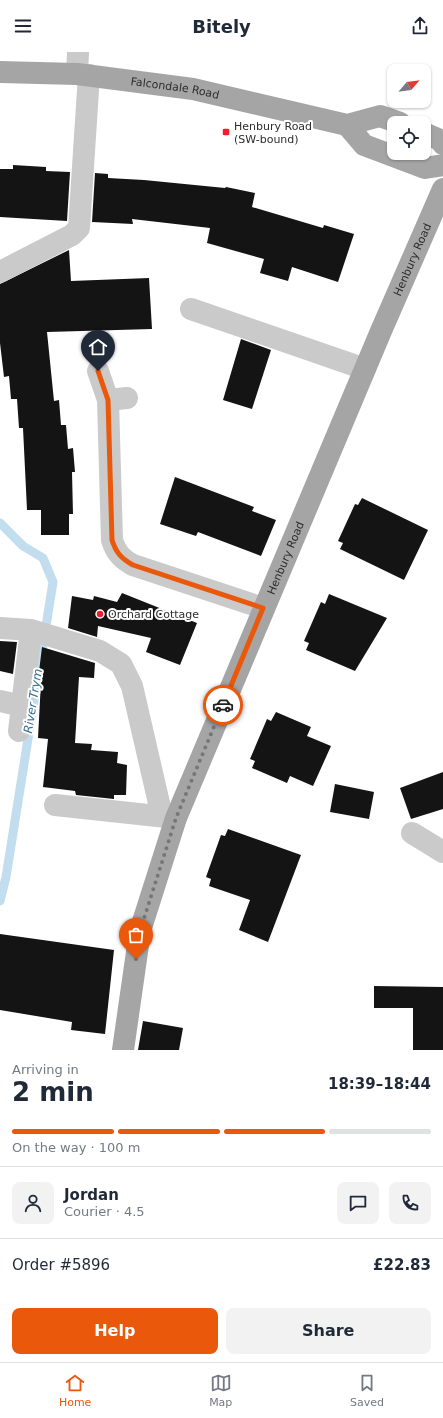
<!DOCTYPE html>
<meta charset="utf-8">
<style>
:root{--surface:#fff;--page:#f2f2f3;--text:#1f2937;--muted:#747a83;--line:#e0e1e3;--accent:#ea580c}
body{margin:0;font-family:"DejaVu Sans",sans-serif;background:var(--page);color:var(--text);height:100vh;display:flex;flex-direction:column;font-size:15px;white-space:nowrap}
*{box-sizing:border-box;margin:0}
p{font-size:13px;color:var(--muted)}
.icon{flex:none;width:22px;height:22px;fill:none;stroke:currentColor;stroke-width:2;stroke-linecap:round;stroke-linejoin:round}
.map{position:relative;height:998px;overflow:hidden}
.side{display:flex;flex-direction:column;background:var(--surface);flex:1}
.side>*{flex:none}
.needle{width:26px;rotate:62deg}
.tools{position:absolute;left:387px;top:12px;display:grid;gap:8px}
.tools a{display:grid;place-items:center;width:44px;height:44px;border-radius:8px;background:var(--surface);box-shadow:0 1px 3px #0004;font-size:20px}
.pin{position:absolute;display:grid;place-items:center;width:34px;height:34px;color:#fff;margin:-41px -17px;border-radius:50% 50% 50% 0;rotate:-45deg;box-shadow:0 0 4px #0007}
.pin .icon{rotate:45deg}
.courier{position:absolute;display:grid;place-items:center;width:40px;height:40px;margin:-20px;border:3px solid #ea580c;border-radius:50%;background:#fff;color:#222;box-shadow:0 1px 5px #0007}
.summary em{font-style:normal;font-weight:700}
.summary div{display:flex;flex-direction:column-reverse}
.summary{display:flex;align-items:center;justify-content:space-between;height:68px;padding:0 12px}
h1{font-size:26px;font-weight:700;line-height:30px}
.bar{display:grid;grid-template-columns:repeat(4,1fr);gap:6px 4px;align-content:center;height:48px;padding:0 12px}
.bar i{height:5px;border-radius:3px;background:var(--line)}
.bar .on{background:var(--accent)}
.bar p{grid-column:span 4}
.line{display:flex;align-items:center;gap:10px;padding:0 12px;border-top:1px solid var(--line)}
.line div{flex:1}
.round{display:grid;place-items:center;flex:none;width:42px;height:42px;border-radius:8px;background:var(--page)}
.button{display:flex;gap:8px;margin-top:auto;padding:8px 12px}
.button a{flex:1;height:46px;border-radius:8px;background:var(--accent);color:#fff;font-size:16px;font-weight:700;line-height:46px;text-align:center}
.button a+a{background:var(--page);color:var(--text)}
header{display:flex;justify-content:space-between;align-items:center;height:52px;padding:0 12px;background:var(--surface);font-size:18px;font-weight:700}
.dock{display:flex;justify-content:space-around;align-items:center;height:56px;border-top:1px solid var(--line);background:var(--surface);font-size:11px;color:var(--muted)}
.dock a{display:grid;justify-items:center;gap:2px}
.dock .on{color:var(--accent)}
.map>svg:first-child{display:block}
</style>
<header><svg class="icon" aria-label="menu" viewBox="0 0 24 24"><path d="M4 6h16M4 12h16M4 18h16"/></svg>Bitely<svg class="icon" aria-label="share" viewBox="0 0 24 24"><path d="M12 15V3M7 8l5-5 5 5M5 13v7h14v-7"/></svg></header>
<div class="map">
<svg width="443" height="998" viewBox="0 0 443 998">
<rect width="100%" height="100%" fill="#fff"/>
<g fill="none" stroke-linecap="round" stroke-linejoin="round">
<!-- stream -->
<path stroke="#c2ddee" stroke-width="9" d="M0,471L23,494L43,506L53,530L6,825L0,849"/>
</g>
<!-- building -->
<path fill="#141414" d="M13,113L46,115V119L70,120L67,169L0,165V117H13Z
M95,121L108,122V126L144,128L225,136L226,135L255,141L252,155L323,176L324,173L354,182L338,230L292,215L288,229L260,221L264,207L207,191L210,176L132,167L133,172L92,170Z
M69,198L71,229L149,226L152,277L47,280L54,349L59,348L61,373H66L68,397L73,396L75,420H72L73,462H69V483H41V458H27L23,376H19L17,347H11L9,324L4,325L0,291V232Z
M241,287L271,298L252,357L223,348Z
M175,425L254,455L252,459L276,468L261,504L198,480L196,484L160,472Z
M362,446L428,478L404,528L340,497L343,491L338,489L355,452L358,453Z
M122,541L197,571L180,613L146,600L151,586L98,574L97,585L68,576L72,544L93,548L94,544L117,550Z
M329,542L387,566L355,619L306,598L309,591L304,589L321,550L325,552Z
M0,589L17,590L13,622L0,619Z
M42,595L95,611L94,626L79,625L75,691L92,692L91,698L118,700L117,711L127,713L126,743H114V747L76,743L75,739L43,735L48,687L38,686L41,629L38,628Z
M276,660L311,675L307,684L331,694L313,734L290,724L287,731L252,716L255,709L250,707L267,667L271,669Z
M443,720V757L411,767L400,736Z
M335,732L374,740L369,767L330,760Z
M228,777L301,803L268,890L239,878L250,848L209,834L211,827L206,825L221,783L225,784Z
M0,882L114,898L105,982L71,978L72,970L0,958Z
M374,934L443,935V998H413V956H374Z
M143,969L183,976L179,998H138Z"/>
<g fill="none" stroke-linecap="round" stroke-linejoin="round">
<!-- minor -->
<path stroke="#cacaca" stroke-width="22" d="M77,22L78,0
M0,220L72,183L79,176L89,23
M191,257L365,317
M98,319L108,348L112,488C116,501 122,507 133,513L263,556
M108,348L127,346
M0,576L31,578L100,599L121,612L132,634L162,764
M0,649L22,654
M19,679L31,578
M55,753L176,766
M412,781L443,800"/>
<!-- major -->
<g stroke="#a5a5a5" stroke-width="22">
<path id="s1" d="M0,20L77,22L193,37L347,73L380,64L400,71"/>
<path d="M347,73L364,93L425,116L443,113"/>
<path d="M424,81L440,88L443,92"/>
<path id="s2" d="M123,998L140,879L176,766L381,279L443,137"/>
</g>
</g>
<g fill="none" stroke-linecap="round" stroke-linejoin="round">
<!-- done -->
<path stroke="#767676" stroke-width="4" stroke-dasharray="0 7.2" d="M136,907L140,879L176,766L223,653"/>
<!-- route -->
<path stroke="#ea580c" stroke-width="5" d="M98,319L108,348L112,488C116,501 122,507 133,513L263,556L223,653"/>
</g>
<!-- markers -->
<g fill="#f41e2d" stroke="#fff" stroke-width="1.5">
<rect x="222" y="76" width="8" height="8" rx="2"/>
<circle cx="100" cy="562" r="4"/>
</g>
<g text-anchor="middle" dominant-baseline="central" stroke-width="4" stroke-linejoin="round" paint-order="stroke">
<!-- street labels -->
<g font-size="11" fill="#2d2d2d" stroke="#fff">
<text stroke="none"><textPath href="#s1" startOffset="176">Falcondale Road</textPath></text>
<text stroke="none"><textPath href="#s2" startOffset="845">Henbury Road</textPath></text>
<text stroke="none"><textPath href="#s2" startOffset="521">Henbury Road</textPath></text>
</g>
<!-- poi labels -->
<g font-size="11" fill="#2d2d2d" stroke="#fff" text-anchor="start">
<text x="234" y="74">Henbury Road<tspan x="234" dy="13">(SW-bound)</tspan></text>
<text x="108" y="562">Orchard Cottage</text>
</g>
<!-- water labels -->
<g font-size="12" font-style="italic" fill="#346f95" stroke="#fff">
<text transform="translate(33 649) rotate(-81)">River Trym</text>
</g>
</g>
</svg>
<div class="tools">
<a><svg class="needle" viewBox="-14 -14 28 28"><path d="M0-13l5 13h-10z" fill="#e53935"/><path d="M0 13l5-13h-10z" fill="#747a83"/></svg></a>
<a><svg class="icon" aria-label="locate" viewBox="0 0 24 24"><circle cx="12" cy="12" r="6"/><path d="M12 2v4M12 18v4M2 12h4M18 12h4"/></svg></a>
</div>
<div class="pin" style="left:136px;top:907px;background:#ea580c"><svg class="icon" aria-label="bag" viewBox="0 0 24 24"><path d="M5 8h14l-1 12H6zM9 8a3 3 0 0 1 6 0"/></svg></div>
<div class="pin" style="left:98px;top:319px;background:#1f2937"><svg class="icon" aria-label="home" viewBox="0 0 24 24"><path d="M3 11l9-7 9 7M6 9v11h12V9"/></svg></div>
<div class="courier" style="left:223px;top:653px"><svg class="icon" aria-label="car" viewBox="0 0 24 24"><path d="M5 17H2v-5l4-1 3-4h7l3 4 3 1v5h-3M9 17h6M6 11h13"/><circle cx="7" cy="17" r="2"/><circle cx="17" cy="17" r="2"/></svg></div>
</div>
<section class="side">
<div class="summary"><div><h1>2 min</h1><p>Arriving in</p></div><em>18:39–18:44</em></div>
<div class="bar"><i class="on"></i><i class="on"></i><i class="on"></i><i></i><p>On the way · 100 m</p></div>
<div class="line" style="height:72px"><a class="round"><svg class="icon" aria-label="person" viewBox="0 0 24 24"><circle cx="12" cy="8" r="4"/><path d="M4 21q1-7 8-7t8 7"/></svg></a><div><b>Jordan</b><p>Courier · 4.5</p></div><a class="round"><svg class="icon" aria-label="chat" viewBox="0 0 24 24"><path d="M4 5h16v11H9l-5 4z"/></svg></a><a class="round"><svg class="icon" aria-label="phone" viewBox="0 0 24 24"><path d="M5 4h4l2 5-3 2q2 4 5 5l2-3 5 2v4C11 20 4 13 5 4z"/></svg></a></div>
<div class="line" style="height:52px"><div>Order #5896</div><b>£22.83</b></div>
<div class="button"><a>Help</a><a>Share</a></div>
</section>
<nav class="dock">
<a class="on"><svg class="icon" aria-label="home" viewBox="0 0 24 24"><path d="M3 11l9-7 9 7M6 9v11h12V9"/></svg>Home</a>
<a><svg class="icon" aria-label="map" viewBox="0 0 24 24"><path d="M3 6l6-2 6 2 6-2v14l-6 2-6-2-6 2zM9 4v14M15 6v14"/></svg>Map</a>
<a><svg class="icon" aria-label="saved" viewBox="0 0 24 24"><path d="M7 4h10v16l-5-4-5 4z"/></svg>Saved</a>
</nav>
